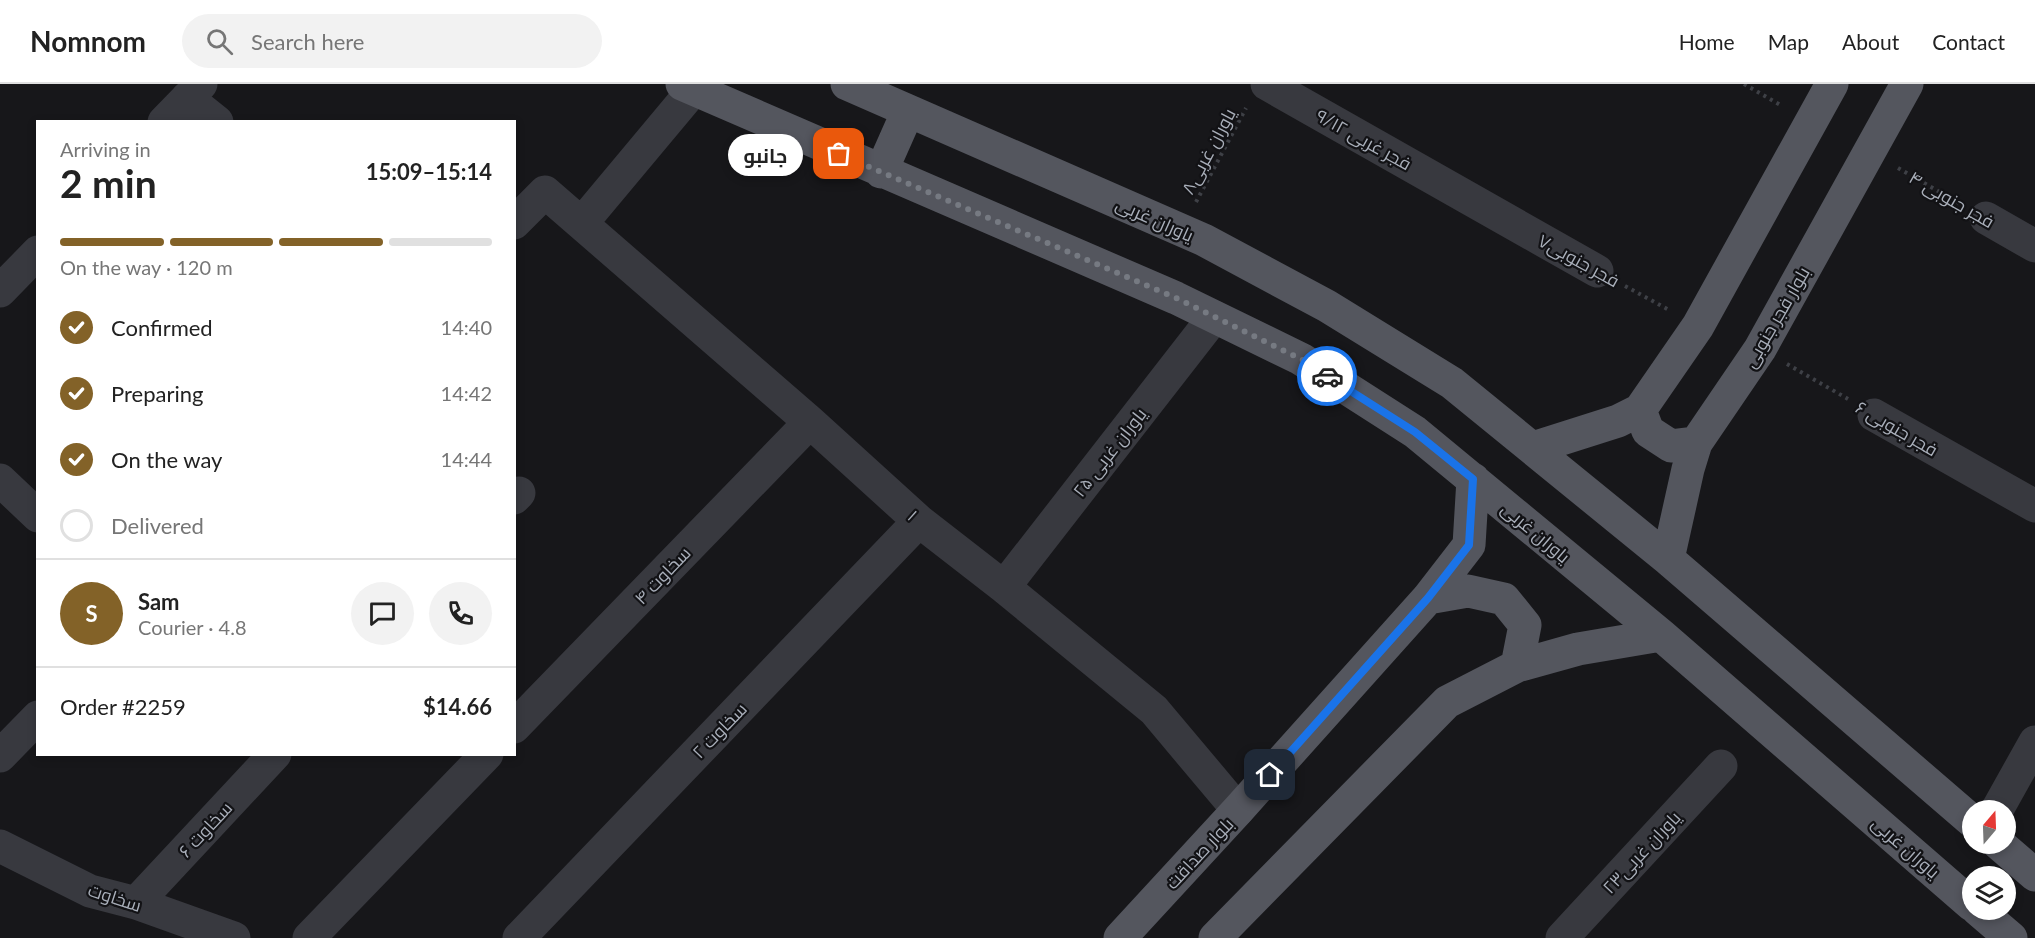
<!DOCTYPE html>
<meta charset="utf-8">
<style>
:root{--surface:#fff;--page:#f2f2f2;--text:#222;--muted:#767676;--line:#e0e0e0;--accent:#836228}
body{margin:0;font-family:Lato,Cairo,sans-serif;background:var(--page);color:var(--text);height:100vh;display:flex;flex-direction:column;font-size:22px;white-space:nowrap}
*{box-sizing:border-box;margin:0}
p{font-size:20px;color:var(--muted)}
.icon{flex:none;width:33px;height:33px;fill:none;stroke:currentColor;stroke-width:2;stroke-linecap:round;stroke-linejoin:round}
.map{position:relative;flex:1;overflow:hidden}
.sheet{position:absolute;left:36px;top:36px;width:480px;height:636px;display:flex;flex-direction:column;background:var(--surface);border-radius:0px;box-shadow:0 3px 9px #0003}
.sheet>*{flex:none}
.needle{width:39px;rotate:19deg}
.tools{position:absolute;left:1962px;top:716px;display:grid;gap:12px}
.tools a{display:grid;place-items:center;width:54px;height:54px;border-radius:50%;background:var(--surface);box-shadow:0 3px 9px #0003;font-size:30px}
.pin{position:absolute;display:grid;place-items:center;width:51px;height:51px;color:#fff;margin:-26px;border-radius:12px;box-shadow:0 3px 9px #0006}
.courier{position:absolute;display:grid;place-items:center;width:60px;height:60px;margin:-30px;border:4px solid #1a73e8;border-radius:50%;background:#fff;color:#222;box-shadow:0 2px 8px #0007}
.bubble{position:absolute;height:42px;border-radius:21px;background:var(--surface);box-shadow:0 3px 9px #0003;font-size:20px;font-weight:700;line-height:42px;text-align:center}
.overview em{font-style:normal;font-weight:700}
.overview div{display:flex;flex-direction:column-reverse}
.overview{display:flex;align-items:center;justify-content:space-between;height:102px;padding:0 24px}
h1{font-size:39px;font-weight:700;line-height:45px}
.bar{display:grid;grid-template-columns:repeat(4,1fr);gap:9px 6px;align-content:center;height:72px;padding:0 24px}
.bar i{height:8px;border-radius:4px;background:var(--line)}
.bar .selected{background:var(--accent)}
.bar p{grid-column:span 4}
.line{display:flex;align-items:center;gap:15px;padding:0 24px;border-top:2px solid var(--line)}
.line div{flex:1}
.round{display:grid;place-items:center;flex:none;width:63px;height:63px;border-radius:32px;background:var(--page)}
ol{padding:0 24px;list-style:none}
li{display:flex;align-items:center;gap:18px;height:66px}
li p{margin-inline-start:auto}
li .icon{padding:6px;border-radius:50%;background:var(--accent);color:#fff;stroke-width:4}
li:last-child{color:var(--muted)}
li i{width:33px;height:33px;border:3px solid var(--line);border-radius:50%}
header{display:flex;align-items:center;gap:36px;box-sizing:border-box;height:84px;padding:0 30px;background:var(--surface);border-bottom:2px solid var(--line)}
header strong{font-size:28px}
nav{display:flex;gap:33px;margin-inline-start:auto;font-size:21px}
.search{width:420px;height:54px;background:var(--page);display:flex;align-items:center;gap:15px;box-sizing:border-box;padding:0 21px;border-radius:33px;color:var(--muted);font-size:22px}
.map>svg:first-child{display:block}
</style>
<header>
<strong>Nomnom</strong>
<div class="search"><svg class="icon" aria-label="search" viewBox="0 0 24 24"><circle cx="10" cy="10" r="6"/><path d="M15 15l6 6"/></svg>Search here</div>
<nav><a>Home</a><a>Map</a><a>About</a><a>Contact</a></nav>
</header>
<div class="map">
<svg width="2035" height="854" viewBox="0 0 2035 854">
<rect width="100%" height="100%" fill="#17171a"/>
<g fill="none" stroke-linecap="round" stroke-linejoin="round">
<!-- path -->
<path stroke="#3e4046" stroke-width="4" stroke-dasharray="3 4.5" stroke-linecap="butt" d="M1744,0L1782,22
M1898,84L1959,119
M1196,118L1246,24
M1625,202L1671,227
M1787,280L1848,315"/>
<!-- minor -->
<path stroke="#38393f" stroke-width="33" d="M1267,0L1597,187
M187,14L217,38
M164,38L201,0
M1986,134L2035,162
M514,139L545,108L810,338L919,437L1004,503L1154,626L1238,726
M582,139L694,5
M0,207L38,168
M1874,331L2035,422
M0,396L38,432
M514,414L519,409
M1004,503L1214,233
M514,643L810,338
M0,672L38,633
M1997,726L2035,658
M0,762L90,807L136,819L234,854
M136,819L275,670
M309,854L487,670
M519,854L919,437
M1562,854L1721,682"/>
<!-- major -->
<path stroke="#54565e" stroke-width="33" d="M682,0L1176,214L1301,275L1415,348L1661,551L1972,821
M847,0L1204,156L1327,222L1452,299L1668,475L1972,737
M881,88L908,27
M1640,326L1648,347L1671,362L1696,359
M1533,364L1618,337L1640,326L1698,242L1832,0
M1668,475L1688,385L1696,359L1760,265L1907,0
M1428,514L1468,507L1504,515L1525,541L1517,582
M1998,759L2035,791
M1977,825L2011,854
M1120,854L1238,726L1428,514L1469,461L1473,395
M1215,854L1447,618L1517,582L1578,565L1661,551"/>
</g>
<g fill="none" stroke-linecap="round" stroke-linejoin="round">
<!-- done -->
<path stroke="#767a82" stroke-width="6" stroke-dasharray="0 10.8" d="M839,70L1176,214L1301,275L1327,292"/>
<!-- route -->
<path stroke="#1a73e8" stroke-width="8" d="M1270,691L1428,514L1469,461L1473,395L1415,348L1327,292"/>
</g>
<g text-anchor="middle" dominant-baseline="central" stroke-width="4.5" stroke-linejoin="round" paint-order="stroke">
<!-- street labels -->
<g font-size="18" fill="#a9afba" stroke="#121215">
<text transform="translate(1364 55) rotate(29)">۹/۱۲ فجر غربی</text>
<text transform="translate(1208 67) rotate(-62)">یاوران غربی۸</text>
<text transform="translate(1952 115) rotate(30)">۴ فجر جنوبی</text>
<text transform="translate(1155 135) rotate(24)">یاوران غربی</text>
<text transform="translate(1579 176) rotate(29)">فجر جنوبی۷</text>
<text transform="translate(1776 233) rotate(-60)">بلوار فجر جنوبی</text>
<text transform="translate(1897 344) rotate(30)">۶ فجر جنوبی</text>
<text transform="translate(1109 368) rotate(-52)">یاوران غربی ۲۵</text>
<text transform="translate(913 431) rotate(42)">۱</text>
<text transform="translate(1536 448) rotate(40)">یاوران غربی</text>
<text transform="translate(662 491) rotate(-46)">سخاوت ۴</text>
<text transform="translate(719 646) rotate(-46)">سخاوت ۲</text>
<text transform="translate(205 745) rotate(-47)">سخاوت ۶</text>
<text transform="translate(1906 763) rotate(41)">یاوران غربی</text>
<text transform="translate(1641 768) rotate(-47)">یاوران غربی۲۳</text>
<text transform="translate(1199 769) rotate(-47)">بلوار صداقت</text>
<text transform="translate(115 813) rotate(18)">سخاوت</text>
</g>
</g>
</svg>
<div class="tools">
<a><svg class="needle" viewBox="-14 -14 28 28"><path d="M0-13l5 13h-10z" fill="#e53935"/><path d="M0 13l5-13h-10z" fill="#767676"/></svg></a>
<a><svg class="icon" aria-label="layers" viewBox="0 0 24 24"><path d="M12 4l9 5-9 5-9-5zM3 14l9 5 9-5"/></svg></a>
</div>
<div class="pin" style="left:839px;top:70px;background:#ea580c"><svg class="icon" aria-label="bag" viewBox="0 0 24 24"><path d="M5 8h14l-1 12H6zM9 8a3 3 0 0 1 6 0"/></svg></div>
<div class="pin" style="left:1270px;top:691px;background:#1f2937"><svg class="icon" aria-label="home" viewBox="0 0 24 24"><path d="M3 11l9-7 9 7M6 9v11h12V9"/></svg></div>
<div class="courier" style="left:1327px;top:292px"><svg class="icon" aria-label="car" viewBox="0 0 24 24"><path d="M5 17H2v-5l4-1 3-4h7l3 4 3 1v5h-3M9 17h6M6 11h13"/><circle cx="7" cy="17" r="2"/><circle cx="17" cy="17" r="2"/></svg></div>
<div class="bubble" style="left:728px;top:50px;width:75px">جانبو</div>
<section class="sheet">
<div class="overview"><div><h1>2 min</h1><p>Arriving in</p></div><em>15:09–15:14</em></div>
<div class="bar"><i class="selected"></i><i class="selected"></i><i class="selected"></i><i></i><p>On the way · 120 m</p></div>
<ol>
<li><svg class="icon" aria-label="check" viewBox="0 0 24 24"><path d="M5 12l5 5 9-10"/></svg>Confirmed<p>14:40</p></li>
<li><svg class="icon" aria-label="check" viewBox="0 0 24 24"><path d="M5 12l5 5 9-10"/></svg>Preparing<p>14:42</p></li>
<li><svg class="icon" aria-label="check" viewBox="0 0 24 24"><path d="M5 12l5 5 9-10"/></svg>On the way<p>14:44</p></li>
<li><i></i>Delivered</li>
</ol>
<div class="line" style="height:108px"><b class="round" style="background:var(--accent);color:#fff">S</b><div><b>Sam</b><p>Courier · 4.8</p></div><a class="round"><svg class="icon" aria-label="chat" viewBox="0 0 24 24"><path d="M4 5h16v11H9l-5 4z"/></svg></a><a class="round"><svg class="icon" aria-label="phone" viewBox="0 0 24 24"><path d="M5 4h4l2 5-3 2q2 4 5 5l2-3 5 2v4C11 20 4 13 5 4z"/></svg></a></div>
<div class="line" style="height:78px"><div>Order #2259</div><b>$14.66</b></div>
</section>
</div>
